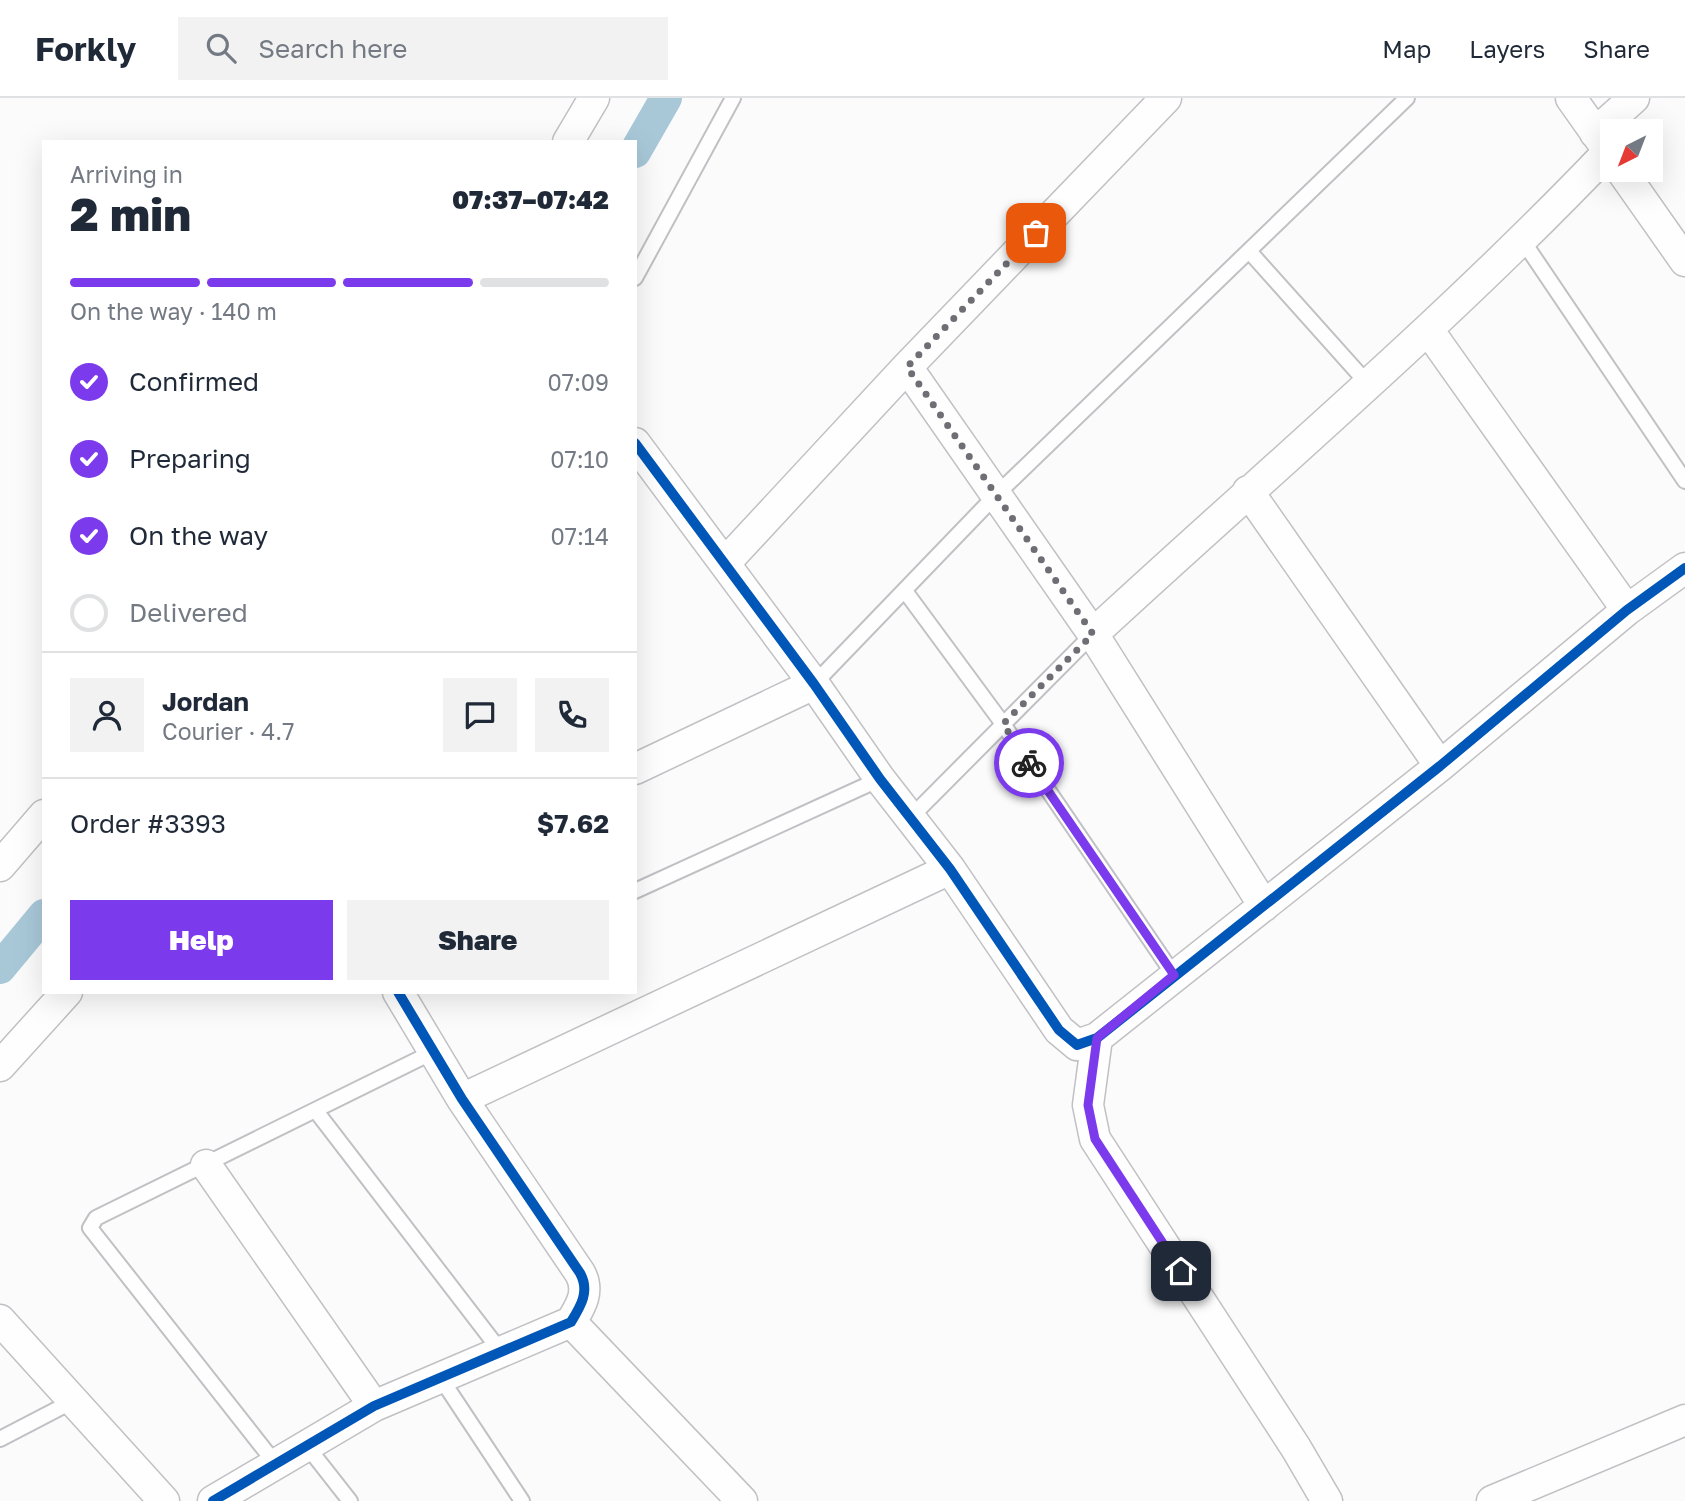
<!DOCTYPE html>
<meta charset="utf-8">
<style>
:root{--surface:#fff;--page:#f2f2f3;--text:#1f2937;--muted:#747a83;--line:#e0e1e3;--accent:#7c3aed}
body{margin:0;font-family:"Golos Text",sans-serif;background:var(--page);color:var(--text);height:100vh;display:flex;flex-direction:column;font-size:26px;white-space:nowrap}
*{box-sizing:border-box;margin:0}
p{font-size:23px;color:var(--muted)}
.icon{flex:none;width:38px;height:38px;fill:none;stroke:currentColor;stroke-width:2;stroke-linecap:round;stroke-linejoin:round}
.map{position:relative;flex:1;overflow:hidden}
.drawer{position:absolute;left:42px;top:42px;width:595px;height:854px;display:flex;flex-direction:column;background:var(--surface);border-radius:0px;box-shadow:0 7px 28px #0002}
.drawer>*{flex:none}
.needle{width:46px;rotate:222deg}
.tools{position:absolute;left:1600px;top:21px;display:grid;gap:14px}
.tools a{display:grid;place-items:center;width:63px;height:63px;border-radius:0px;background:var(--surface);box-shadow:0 7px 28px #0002;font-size:35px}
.pin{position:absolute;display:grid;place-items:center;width:60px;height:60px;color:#fff;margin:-30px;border-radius:14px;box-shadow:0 4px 10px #0006}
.courier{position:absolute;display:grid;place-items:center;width:70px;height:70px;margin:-35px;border:5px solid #7c3aed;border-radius:50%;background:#fff;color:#222;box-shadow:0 2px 9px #0007}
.summary em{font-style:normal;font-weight:800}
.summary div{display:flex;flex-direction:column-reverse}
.summary{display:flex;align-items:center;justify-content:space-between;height:119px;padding:0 28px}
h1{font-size:46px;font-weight:800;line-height:52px}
.bar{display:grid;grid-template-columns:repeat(4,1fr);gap:10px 7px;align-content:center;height:84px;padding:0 28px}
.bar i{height:9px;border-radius:5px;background:var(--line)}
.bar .on{background:var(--accent)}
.bar p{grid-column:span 4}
.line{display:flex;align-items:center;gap:18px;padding:0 28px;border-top:2px solid var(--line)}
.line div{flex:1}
.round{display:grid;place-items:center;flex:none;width:74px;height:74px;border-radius:0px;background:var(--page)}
ol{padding:0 28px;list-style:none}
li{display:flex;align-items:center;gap:21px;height:77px}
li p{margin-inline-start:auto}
li .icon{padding:7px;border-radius:50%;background:var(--accent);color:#fff;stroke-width:4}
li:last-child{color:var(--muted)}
li i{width:38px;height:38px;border:4px solid var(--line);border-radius:50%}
.action{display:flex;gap:14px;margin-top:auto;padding:14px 28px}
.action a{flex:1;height:80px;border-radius:0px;background:var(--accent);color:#fff;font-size:28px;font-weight:800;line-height:80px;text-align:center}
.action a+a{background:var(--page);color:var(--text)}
header{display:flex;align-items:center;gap:42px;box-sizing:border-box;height:98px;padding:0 35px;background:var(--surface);border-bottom:2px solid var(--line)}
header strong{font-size:33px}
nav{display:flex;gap:38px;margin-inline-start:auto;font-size:24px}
.search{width:490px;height:63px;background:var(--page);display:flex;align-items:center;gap:18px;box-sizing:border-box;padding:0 24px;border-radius:0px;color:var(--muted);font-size:26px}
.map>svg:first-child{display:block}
</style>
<header>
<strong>Forkly</strong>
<div class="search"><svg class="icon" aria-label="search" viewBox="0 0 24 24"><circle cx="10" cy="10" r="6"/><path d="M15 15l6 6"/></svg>Search here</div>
<nav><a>Map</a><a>Layers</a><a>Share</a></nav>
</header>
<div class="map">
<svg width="1685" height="1403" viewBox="0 0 1685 1403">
<rect width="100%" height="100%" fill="#fbfbfb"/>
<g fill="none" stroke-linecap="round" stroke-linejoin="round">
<!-- canal -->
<path stroke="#a8c8d8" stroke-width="32" d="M635,54L666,0
M0,870L44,817"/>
<!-- lane casing -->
<g stroke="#c1c1c5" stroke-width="18">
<path id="lane" d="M1523,143L1685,383
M1249,153L1368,286
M635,180L733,0
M905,493L1003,626L1174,877
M814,586L997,396L1407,0
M910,720L1093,536
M635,793L880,681
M316,1013L502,1255
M440,1279L522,1403
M0,1341L73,1303
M306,1347L350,1403
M275,1365L90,1130L96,1120L433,954"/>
</g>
<!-- street casing -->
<g stroke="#c1c1c5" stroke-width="33">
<path id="street" d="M1571,0L1612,58
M1595,35L1634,0
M568,44L594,0
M1621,72L1685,163
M1429,233L1627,512
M907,269L1093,536L1264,808
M635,345L814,586L880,681L950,771L1059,932L1077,947L1097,940L1440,668L1627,512L1685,470
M1248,393L1440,668
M725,465L907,269L1166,0
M1093,536C1266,376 1446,224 1608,54
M635,671L814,586
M0,768L44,717
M1097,940L1088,1007L1095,1041L1296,1350L1327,1403
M0,968L67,894
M462,1001L950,771
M206,1067L374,1308
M0,1222L164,1403
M571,1224L742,1403
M213,1403L374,1308L571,1224C581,1208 590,1193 580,1175L462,1001L398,894
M1492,1403L1685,1322"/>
</g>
<!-- lane -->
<use href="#lane" stroke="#fefefe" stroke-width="14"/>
<!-- street -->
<use href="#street" stroke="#fefefe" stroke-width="30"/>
<!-- cycleway casing -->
<g stroke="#fff" stroke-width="15">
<path id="cycleway" d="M635,345L814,586L880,681L950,771L1059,932L1077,947L1097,940L1440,668L1627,512L1685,470
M213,1403L374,1308L571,1224C581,1208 590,1193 580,1175L462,1001L398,894"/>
</g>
<!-- cycleway -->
<use href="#cycleway" stroke="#0057b8" stroke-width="10"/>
</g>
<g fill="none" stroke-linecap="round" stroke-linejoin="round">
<!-- done -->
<path stroke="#6e6e74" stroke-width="7" stroke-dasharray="0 12.6" d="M1029,665L1003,626L1093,536L907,269L1036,135"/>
<!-- route -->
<path stroke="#7c3aed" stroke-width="9" d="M1029,665L1174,877L1097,940L1088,1007L1095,1041L1181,1173"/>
</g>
</svg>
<div class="tools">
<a><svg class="needle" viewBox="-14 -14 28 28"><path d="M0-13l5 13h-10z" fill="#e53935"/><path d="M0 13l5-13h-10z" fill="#747a83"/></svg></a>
</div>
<div class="pin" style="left:1036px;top:135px;background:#ea580c"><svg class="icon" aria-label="bag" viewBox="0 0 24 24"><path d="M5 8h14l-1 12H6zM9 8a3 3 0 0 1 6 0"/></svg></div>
<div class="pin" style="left:1181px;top:1173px;background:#1f2937"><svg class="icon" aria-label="home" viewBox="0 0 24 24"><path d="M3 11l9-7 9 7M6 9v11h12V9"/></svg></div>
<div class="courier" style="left:1029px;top:665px"><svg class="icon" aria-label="bike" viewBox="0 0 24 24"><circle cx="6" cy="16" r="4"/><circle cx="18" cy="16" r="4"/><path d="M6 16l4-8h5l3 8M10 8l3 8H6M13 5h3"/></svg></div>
<section class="drawer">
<div class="summary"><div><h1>2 min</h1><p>Arriving in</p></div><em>07:37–07:42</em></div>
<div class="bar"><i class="on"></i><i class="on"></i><i class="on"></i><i></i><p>On the way · 140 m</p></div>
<ol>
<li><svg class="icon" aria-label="check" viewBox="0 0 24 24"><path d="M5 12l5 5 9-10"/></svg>Confirmed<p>07:09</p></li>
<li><svg class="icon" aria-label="check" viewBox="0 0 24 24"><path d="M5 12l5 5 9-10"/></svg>Preparing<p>07:10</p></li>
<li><svg class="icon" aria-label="check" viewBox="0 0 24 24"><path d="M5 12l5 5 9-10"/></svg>On the way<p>07:14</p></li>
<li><i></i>Delivered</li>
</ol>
<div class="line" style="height:126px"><a class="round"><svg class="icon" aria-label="person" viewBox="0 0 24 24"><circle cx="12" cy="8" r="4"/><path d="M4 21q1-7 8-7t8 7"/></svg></a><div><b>Jordan</b><p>Courier · 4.7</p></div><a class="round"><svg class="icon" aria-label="chat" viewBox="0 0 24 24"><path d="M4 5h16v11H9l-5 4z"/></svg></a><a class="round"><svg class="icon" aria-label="phone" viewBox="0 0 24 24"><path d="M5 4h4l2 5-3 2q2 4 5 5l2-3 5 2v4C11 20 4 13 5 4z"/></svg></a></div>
<div class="line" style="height:91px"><div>Order #3393</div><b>$7.62</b></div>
<div class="action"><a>Help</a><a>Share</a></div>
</section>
</div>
